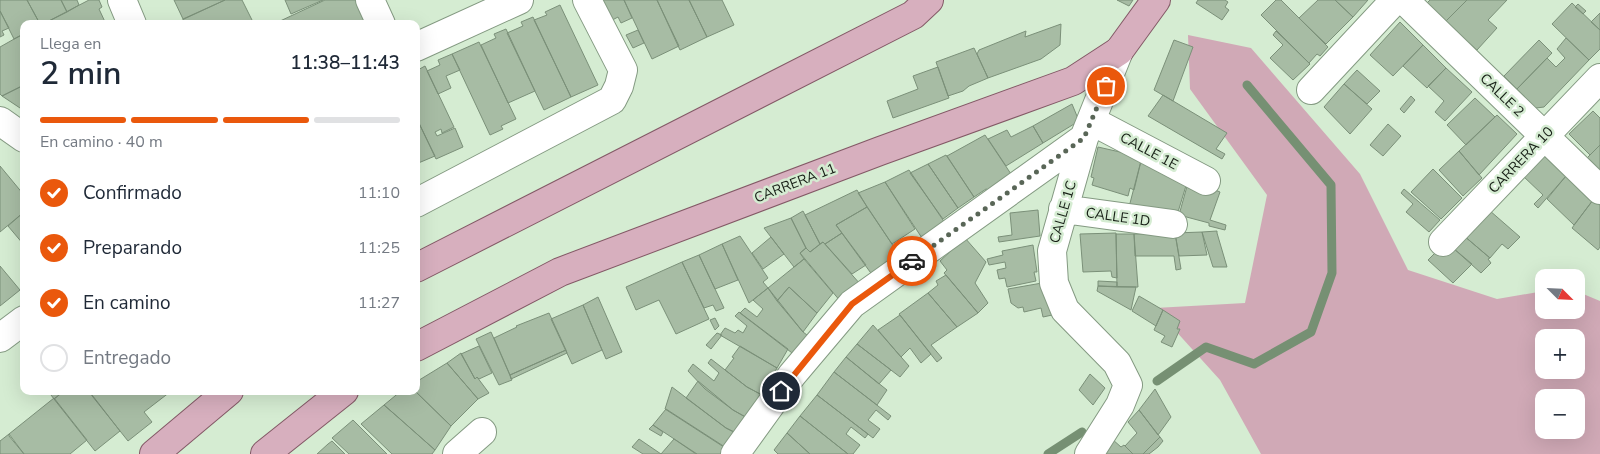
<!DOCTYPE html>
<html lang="es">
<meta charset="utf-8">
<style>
:root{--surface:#fff;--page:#f2f2f3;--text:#1f2937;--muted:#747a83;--line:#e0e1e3;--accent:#ea580c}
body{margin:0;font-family:"Nunito Sans",sans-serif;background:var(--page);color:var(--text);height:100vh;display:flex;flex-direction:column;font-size:19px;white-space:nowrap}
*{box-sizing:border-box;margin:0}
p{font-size:16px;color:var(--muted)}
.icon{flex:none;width:28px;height:28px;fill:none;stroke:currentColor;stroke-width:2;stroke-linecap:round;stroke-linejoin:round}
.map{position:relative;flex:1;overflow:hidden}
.side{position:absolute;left:20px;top:20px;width:400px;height:375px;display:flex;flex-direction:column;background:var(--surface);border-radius:10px;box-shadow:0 5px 20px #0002}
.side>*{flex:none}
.needle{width:32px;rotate:114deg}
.tools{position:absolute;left:1535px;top:269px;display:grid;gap:10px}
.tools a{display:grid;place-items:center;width:50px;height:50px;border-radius:10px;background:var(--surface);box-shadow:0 5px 20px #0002;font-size:25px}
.pin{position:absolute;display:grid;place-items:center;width:42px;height:42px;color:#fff;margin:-21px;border:2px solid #fff;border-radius:50%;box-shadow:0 1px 5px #0007}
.courier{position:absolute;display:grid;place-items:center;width:50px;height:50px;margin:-25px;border:4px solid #ea580c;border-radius:50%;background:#fff;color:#222;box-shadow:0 1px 6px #0007}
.overview em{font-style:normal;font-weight:600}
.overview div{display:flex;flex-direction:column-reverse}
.overview{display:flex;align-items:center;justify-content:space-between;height:85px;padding:0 20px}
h1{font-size:32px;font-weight:600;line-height:38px}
.bar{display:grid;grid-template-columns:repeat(4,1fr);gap:8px 5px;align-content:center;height:60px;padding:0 20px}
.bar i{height:6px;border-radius:4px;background:var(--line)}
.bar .current{background:var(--accent)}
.bar p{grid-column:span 4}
ol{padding:0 20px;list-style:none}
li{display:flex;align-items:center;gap:15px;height:55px}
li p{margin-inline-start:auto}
li .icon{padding:5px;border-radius:50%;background:var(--accent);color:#fff;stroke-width:4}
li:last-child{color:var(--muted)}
li i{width:28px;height:28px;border:2px solid var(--line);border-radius:50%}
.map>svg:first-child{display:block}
</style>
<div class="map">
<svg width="1600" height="454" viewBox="0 0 1600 454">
<rect width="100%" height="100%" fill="#d5ecd2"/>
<!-- green -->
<path fill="#d0a9b6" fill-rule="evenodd" d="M1188,35L1251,48L1360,174L1408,270L1497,299L1544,291V310H1576V291L1600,301V454H1261L1220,380L1155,308L1245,303L1267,195L1190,89ZM1544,338H1576V370H1544ZM1544,398H1576V430H1544Z"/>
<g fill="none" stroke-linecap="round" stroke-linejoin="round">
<!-- stream -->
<path stroke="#769073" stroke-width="9" d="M1157,381L1206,347L1254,364L1311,332L1332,273L1331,185L1247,85
M1048,454L1082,432"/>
</g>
<!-- building -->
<path fill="#a7bca4" stroke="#7b9079" d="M0,0H27L40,24H24V34L14,39L0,11Z
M27,0H61L67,12L43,24H40Z
M61,0H77L79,5L67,12Z
M89,0H99L102,7L99,9L106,24H43Z
M174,0H225L183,19Z
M225,0H242L254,24H182L181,21L184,19Z
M285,0H323L291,14Z
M325,0H362L374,24H279L278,22Z
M591,0H624L632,18L621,23L618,17L603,25Z
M624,0H657L679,46L652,59Z
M657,0H689L707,37L680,50Z
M689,0H722L734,25L707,37Z
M1117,0H1133L1129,6Z
M1198,0H1225L1228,2L1225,7L1229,10L1222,20L1196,3Z
M1276,0H1281L1328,47L1320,56L1317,54L1309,63L1261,15Z
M1318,0H1335L1353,17L1326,44L1299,18Z
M1335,0H1368L1353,17Z
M1430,0H1467L1445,22L1426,4Z
M1467,0H1507L1488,20L1497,28L1477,50L1468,42L1463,47L1445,22Z
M1572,3L1600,30V49L1589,60L1552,24Z
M1578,4L1586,11L1583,14L1575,7Z
M560,5L598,85L571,97L534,20L547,15L545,12Z
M0,11L9,28L2,31L4,35L0,37Z
M1600,13V30L1591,22Z
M533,17L571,97L544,110L507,33L523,26L521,22Z
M1400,22L1423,45L1393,76L1370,55Z
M1061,24L1060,45L1041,59L988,78L977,54L979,50L1026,31L1025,37Z
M506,29L535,91L508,103L481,45L496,38L494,34Z
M638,30L644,43L633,48L626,35Z
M1276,31L1310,64L1293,80L1270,58L1283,45L1273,35Z
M23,34L24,85L2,96L0,94V47Z
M1566,38L1589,60L1544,107L1536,108L1517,89L1547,58L1556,67L1565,58L1557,49Z
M1174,40L1193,47L1173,101L1154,90Z
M1539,40L1552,53L1517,89L1504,76Z
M479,42L516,119L501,126L503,129L490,135L452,54Z
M1423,45L1446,68L1427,88L1403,66Z
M974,48L988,78L969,86L963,91L948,96L936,62Z
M452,54L460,70L446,76L451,88L438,94L427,71L440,65L438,60Z
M425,66L454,127L442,133L441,129L435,132L437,136L455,128L463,147L436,159L416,117V71Z
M938,67L949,98L893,118L887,101L918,89L913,76Z
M1446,68L1472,92L1445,121L1435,112L1444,101L1428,86Z
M1357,70L1380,91L1367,104L1344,84Z
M1344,84L1372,109L1350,134L1324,107Z
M24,85V106L20,108L2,96Z
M1163,95L1227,133L1216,149L1225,154L1222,159L1148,116Z
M1411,96L1415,100L1404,113L1400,109Z
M1475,98L1495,117L1466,145L1447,125Z
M1072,104L1079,121L1043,143L1033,126Z
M1593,111L1600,118V145L1590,155L1569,134Z
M1497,115L1517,134L1479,175L1459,151Z
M416,117L435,156L416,164Z
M1388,124L1401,136L1383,156L1370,145Z
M1033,126L1043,143L1006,166L988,139L1007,130L1011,137Z
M985,135L1011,174L989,190L986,189L974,197L947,156Z
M1600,145V171L1587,158Z
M1098,147L1142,157L1134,190L1130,188L1128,196L1092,185L1094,178L1091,177Z
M1459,151L1482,178L1463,196L1439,170Z
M946,155L974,197L958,208L928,164Z
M1543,155L1566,176L1538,208L1534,204L1543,195L1523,176Z
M1142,157L1188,179L1175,222L1129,207Z
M928,164L958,208L943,219L910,173Z
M0,166L24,195V212L0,232Z
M1433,169L1462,198L1441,219L1411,192Z
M909,170L945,223L922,238L885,182Z
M1566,176L1593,200L1574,225L1547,199Z
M1189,179L1220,192L1210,220L1226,225L1225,230L1209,226V223L1179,215Z
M885,182L915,229L892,244L858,193Z
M1404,189L1440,220L1429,232L1406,212L1413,204L1401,193Z
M857,190L867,207L836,225L842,233L825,244L823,242L820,244L805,215Z
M1593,200L1600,205V247L1598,250L1572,228Z
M867,207L900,256L873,276L836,225Z
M1038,210L1040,236L999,242L998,237L1012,235L1010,213Z
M1489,210L1520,237L1508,249L1502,244L1490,258L1463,235Z
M803,211L820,244L810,252L806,248L791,218Z
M24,212V245L8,226Z
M791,218L806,248L800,253L804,259L794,267L764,228Z
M1217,231V233L1227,267H1213L1202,232Z
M1202,232L1207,255L1179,256L1175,233Z
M842,233L866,265L852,274L825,244Z
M1116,233L1117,278L1112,277L1111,271L1083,272L1080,234Z
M1175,233L1181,269L1176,270L1174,256H1135L1134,234Z
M1116,234H1134L1138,287H1117Z
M1463,235L1490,258L1488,259L1491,263L1481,273L1453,248Z
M740,236L768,278L763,282L768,288L749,303L722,244Z
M771,237L784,254L763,269L752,253Z
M965,238L986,262L975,283L988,303L978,313L944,273L947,270L940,261Z
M823,242L861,285L841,302L800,253L806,248L810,252Z
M722,244L738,280L715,289L699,255Z
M1444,244L1453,248L1472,264L1453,283L1428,260Z
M1033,245L1037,272H1034L1036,281L1007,287L1005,278L999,279L997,270L1006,268L1005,262L989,265L987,259L1003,255L1002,251Z
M699,255L724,308L716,311L713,305L704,308L682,262Z
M804,259L833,293L817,313L789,287L777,301L768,288Z
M682,262L709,319L676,334L659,300L636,310L626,287Z
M0,266L20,290L0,306Z
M946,275L978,313L957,327L928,293L938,285L936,281Z
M1098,281L1117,282V287L1098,286Z
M1042,283L1057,314L1043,317L1041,308L1024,312L1023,307L1018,308L1011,303L1008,289Z
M1098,286L1136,287L1131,310L1097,291Z
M789,287L817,313L803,332L777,301Z
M768,288L803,332L811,338L796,356L740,313L745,308L757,317L763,309L753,300Z
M928,293L957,327L931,345L942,358L937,362L899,314Z
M1139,296L1163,310L1156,326L1132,311Z
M598,297L622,352L606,359L583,305Z
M583,305L602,350L572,364L551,319Z
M1163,310L1180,321L1177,329H1180L1172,347L1161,342L1165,336L1154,330Z
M739,312L788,349L777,368L720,335L725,328L735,333L738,330L743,333L747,326L735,316Z
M549,313L566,350L510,375L494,338L517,327L516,326Z
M900,315L931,354L921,363L910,348L901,357L878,330Z
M715,318L719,326L715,330L710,320Z
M873,325L909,366L900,377L857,344Z
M491,332L512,380L499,385L476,339Z
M717,333L722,335L711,349L706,345Z
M857,344L891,370L879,384L846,357Z
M479,346L492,373L479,379L477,377L475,379L461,354Z
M740,346L777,368L762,395L747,387L725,370L734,358L732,357Z
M566,350L567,353L511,379L510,375Z
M461,353L475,379L477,377L489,393L478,399L447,363Z
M846,357L887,390L877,405L834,372Z
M711,359L747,387L762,395L749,419L733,410L705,389L688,371L693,364L714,381L719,373L708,363Z
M447,363L478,399L451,426L415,391L416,382Z
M834,372L891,416L888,420L876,410L868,420L880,429L873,438L817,395Z
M1090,374L1105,388L1093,405L1079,390Z
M698,381L733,410L749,419L740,435L726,428L686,398Z
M672,387L726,428L740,435L730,451L665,409Z
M1155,389L1171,417L1158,435L1139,410Z
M48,391H64L54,399Z
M64,391H89L120,431L95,451L54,399Z
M401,391H415L451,426L435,450L384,405Z
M89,392L170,391V392L144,412L152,422L128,441Z
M817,395L868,434L865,438L851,427L846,434L860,445L853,454H848L800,416Z
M54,398L87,440L70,454H24L9,434Z
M384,405L399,418L435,450L432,454H392L361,424Z
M666,409L728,449L724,454H697L653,425Z
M1139,410L1160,437L1143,454H1133L1125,446L1137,433L1128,422Z
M800,416L848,454H810L787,433Z
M353,420L387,454H349L332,438Z
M653,425L663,432L661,436L649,429Z
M787,433L810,454H778L774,450Z
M9,434V436L24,454H0V441Z
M1160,437L1163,441L1158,447L1149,454H1143Z
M639,439L661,454H662H643L632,447Z
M674,439L696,454H697H661Z
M1112,439L1121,447L1124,445L1133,454H1100Z
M332,441L345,454H317L328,444Z"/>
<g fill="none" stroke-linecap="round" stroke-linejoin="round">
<!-- minor casing -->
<g stroke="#849a82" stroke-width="30">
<path id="minor" d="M122,0L132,24
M370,0L381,24
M1404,0L1600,190
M416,47L519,0
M1311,90L1395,0
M0,121L24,138
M1092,121L1206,181
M416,203L612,100L619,86L623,70L587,0
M1063,209L1173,224
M1443,242L1600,78
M0,338L24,320
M457,454L482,432
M735,454L792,375L852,304L1084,138
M1089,454L1120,405L1128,385L1117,363L1065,310L1054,283L1052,251L1084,138L1119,51"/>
</g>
<!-- major casing -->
<g stroke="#835966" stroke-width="30">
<path id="major" d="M416,268L913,15L929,0
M416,347L560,272L880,151L1073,81L1119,51L1156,0
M154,454L229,391
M265,454L344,391"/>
</g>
<!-- minor -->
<use href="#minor" stroke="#fff" stroke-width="28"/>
<!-- major -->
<use href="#major" stroke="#d7afbe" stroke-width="28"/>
</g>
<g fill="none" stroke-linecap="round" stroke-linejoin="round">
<!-- done -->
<path stroke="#596657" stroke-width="5" stroke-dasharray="0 9" d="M912,261L1084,138L1106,86"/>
<!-- route -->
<path stroke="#ea580c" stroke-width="6" d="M781,391L852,304L912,261"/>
</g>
<g text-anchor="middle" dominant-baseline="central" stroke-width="5" stroke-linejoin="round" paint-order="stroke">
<!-- street labels -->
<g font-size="14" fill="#161e15" stroke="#d5ecd2">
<text transform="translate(1502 95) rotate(44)">CALLE 2</text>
<text transform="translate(1149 151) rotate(28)">CALLE 1E</text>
<text transform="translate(1521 160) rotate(-46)">CARRERA 10</text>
<text transform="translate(795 183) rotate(-21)">CARRERA 11</text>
<text transform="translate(1063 212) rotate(-74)">CALLE 1C</text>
<text transform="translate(1118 217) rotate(8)">CALLE 1D</text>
</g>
</g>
</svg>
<div class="tools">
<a><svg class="needle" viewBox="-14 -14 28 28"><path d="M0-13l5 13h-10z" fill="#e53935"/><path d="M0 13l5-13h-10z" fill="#747a83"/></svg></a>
<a>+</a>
<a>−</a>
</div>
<div class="pin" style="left:1106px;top:86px;background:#ea580c"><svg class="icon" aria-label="bag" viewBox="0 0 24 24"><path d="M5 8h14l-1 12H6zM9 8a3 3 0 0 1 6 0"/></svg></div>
<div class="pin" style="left:781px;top:391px;background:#1f2937"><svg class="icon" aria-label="home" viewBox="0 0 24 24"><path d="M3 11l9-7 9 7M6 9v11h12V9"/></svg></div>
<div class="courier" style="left:912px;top:261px"><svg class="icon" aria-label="car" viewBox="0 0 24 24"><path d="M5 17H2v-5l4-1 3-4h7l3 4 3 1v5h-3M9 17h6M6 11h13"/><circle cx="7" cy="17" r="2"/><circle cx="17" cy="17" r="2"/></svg></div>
<section class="side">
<div class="overview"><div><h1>2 min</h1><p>Llega en</p></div><em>11:38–11:43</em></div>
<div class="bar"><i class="current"></i><i class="current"></i><i class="current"></i><i></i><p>En camino · 40 m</p></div>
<ol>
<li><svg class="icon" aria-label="check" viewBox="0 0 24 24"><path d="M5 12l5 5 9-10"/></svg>Confirmado<p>11:10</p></li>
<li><svg class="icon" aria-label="check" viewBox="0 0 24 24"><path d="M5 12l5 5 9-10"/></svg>Preparando<p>11:25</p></li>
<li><svg class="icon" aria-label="check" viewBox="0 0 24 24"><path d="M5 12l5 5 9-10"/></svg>En camino<p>11:27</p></li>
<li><i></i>Entregado</li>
</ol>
</section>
</div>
